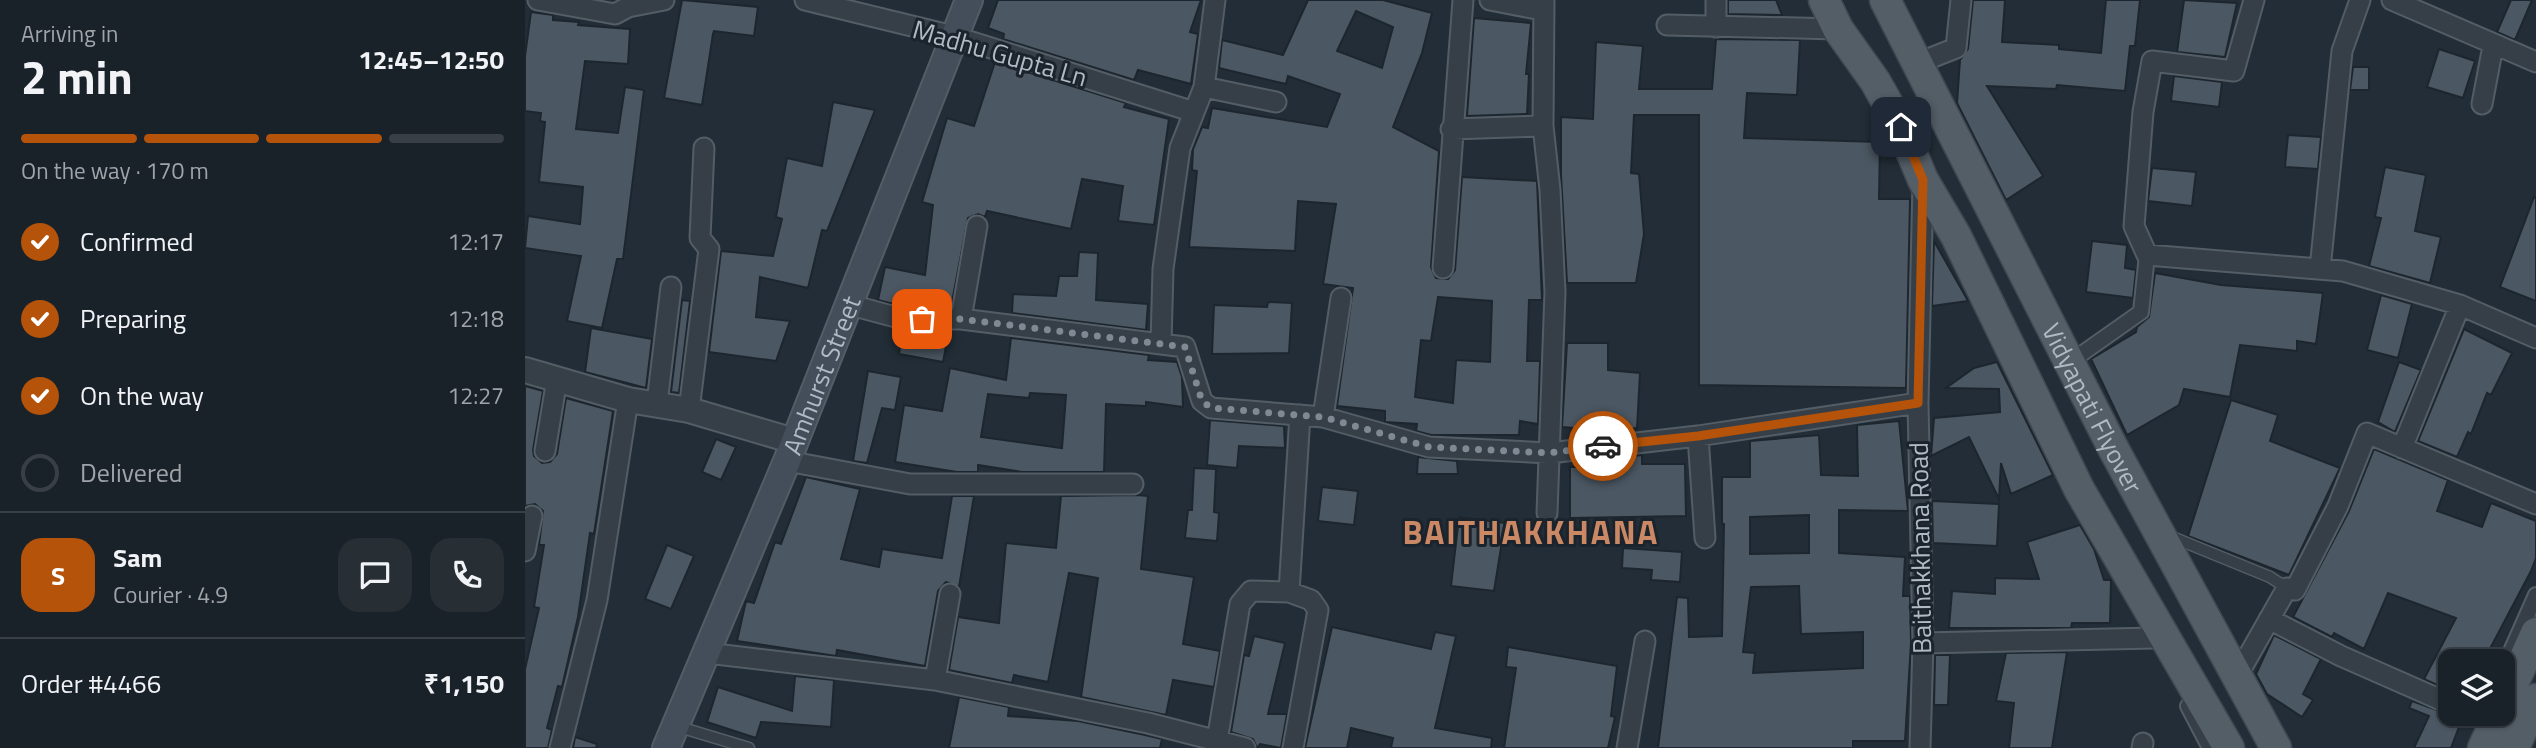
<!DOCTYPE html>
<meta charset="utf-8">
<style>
:root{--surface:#1a2229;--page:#272f35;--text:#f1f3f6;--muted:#9fa4a8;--line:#383f46;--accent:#b45309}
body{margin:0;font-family:"Titillium Web",sans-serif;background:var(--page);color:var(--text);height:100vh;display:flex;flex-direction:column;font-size:26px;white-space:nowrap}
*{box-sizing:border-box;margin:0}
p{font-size:23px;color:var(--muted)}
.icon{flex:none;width:38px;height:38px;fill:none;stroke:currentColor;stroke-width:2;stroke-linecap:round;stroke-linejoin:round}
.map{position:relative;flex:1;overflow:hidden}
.drawer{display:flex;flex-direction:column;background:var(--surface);width:525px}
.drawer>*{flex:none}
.fabs{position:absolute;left:1913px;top:649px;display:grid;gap:14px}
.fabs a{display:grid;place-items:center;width:77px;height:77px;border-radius:14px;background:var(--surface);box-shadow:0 2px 5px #0004,0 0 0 2px var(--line);font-size:35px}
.pin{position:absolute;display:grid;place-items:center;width:60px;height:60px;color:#fff;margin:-30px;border-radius:14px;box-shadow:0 4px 10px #0006}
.courier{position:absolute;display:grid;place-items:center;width:70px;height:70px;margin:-35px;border:5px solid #b45309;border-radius:50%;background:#fff;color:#222;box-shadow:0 2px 9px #0007}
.head em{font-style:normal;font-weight:700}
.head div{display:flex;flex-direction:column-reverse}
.head{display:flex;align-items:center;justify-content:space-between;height:119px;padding:0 21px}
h1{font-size:46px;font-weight:700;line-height:52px}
.bar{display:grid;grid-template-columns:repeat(4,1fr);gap:10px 7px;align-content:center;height:84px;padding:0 21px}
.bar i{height:9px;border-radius:5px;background:var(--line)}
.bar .current{background:var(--accent)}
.bar p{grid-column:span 4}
.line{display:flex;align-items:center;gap:18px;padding:0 21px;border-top:2px solid var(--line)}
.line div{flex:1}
.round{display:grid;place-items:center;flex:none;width:74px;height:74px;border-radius:21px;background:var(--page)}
ol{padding:0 21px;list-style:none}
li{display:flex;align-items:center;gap:21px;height:77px}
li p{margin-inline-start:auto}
li .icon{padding:7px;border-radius:50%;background:var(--accent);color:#fff;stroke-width:4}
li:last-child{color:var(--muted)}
li i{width:38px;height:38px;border:4px solid var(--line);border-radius:50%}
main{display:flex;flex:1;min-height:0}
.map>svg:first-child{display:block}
</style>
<main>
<section class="drawer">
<div class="head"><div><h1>2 min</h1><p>Arriving in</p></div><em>12:45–12:50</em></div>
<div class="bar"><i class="current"></i><i class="current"></i><i class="current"></i><i></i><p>On the way · 170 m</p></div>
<ol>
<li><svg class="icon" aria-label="check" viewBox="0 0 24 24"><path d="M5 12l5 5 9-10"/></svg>Confirmed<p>12:17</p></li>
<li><svg class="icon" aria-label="check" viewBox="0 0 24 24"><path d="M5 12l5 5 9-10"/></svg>Preparing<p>12:18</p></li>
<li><svg class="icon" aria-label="check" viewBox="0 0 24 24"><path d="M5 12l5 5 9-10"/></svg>On the way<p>12:27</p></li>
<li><i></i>Delivered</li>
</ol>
<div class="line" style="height:126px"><b class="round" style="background:var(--accent);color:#fff">S</b><div><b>Sam</b><p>Courier · 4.9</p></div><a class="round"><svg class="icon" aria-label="chat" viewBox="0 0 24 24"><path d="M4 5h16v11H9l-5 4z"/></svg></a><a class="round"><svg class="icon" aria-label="phone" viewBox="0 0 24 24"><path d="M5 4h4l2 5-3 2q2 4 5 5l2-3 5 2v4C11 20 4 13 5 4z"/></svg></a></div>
<div class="line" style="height:91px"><div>Order #4466</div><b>₹1,150</b></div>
</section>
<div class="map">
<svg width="2011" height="748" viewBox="0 0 2011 748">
<rect width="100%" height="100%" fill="#222d37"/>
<!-- building -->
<path fill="#4b5762" stroke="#1d262e" stroke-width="2" fill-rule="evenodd" d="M157,0L233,7L229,36L189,31L188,34L177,105L139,98Z
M473,0H676L665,32L673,34L666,84L613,70L609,80L478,39L479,34L463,28Z
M783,0H858L907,13L897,53L868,127L914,151L906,267L911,278L923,279L930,270L937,177L1012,181L1017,300H1004L1002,361H1015L1013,424L995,421L994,435H906L891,431L892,424L860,422V411L812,406L828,288L798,284L811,204L773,201L770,251L664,247L672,171L667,170L668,149L677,127L683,128L687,108L802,127L815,94L763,76L761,84L694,68L697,40L758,55ZM831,11L868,27L857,68L812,51ZM913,297L967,301L965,362L931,360L928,403L890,397L896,340L906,341Z
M1203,0H1251L1257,15L1203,14Z
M1448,0H1480L1477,42L1534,45V49L1576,53L1581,0H1615L1610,46H1605L1600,91L1532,85L1531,89L1462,86L1518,176L1481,200L1432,103L1435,60L1443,49Z
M1659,0L1712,3L1700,57L1652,52Z
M1986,0H2007L1990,40L1972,32Z
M6,12L28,15V20L54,22L53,25L105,29L103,64L60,61L51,129L93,133L100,87L119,90L98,259H92L77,328L42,321L56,256L0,248L3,216L55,224L58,187L14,182L20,122L15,121L16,113L0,111V56Z
M949,18L1006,23L1001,74H1004L1002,114L942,116Z
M1191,39L1275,40L1272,95L1222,93L1219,138L1355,142L1354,199H1385L1381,388L1174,385V115H1109L1106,173L1114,174L1119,234L1111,283H1042L1036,175V117L1068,119L1071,42L1118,46L1114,89H1187Z
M1914,49L1950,61L1938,98L1902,87Z
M470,62L601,103L599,107L644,119L629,225L593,221L598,186L557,179L546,229L462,211L460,217L453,214L443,218L426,307H380L353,300L360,267L400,275L408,205L397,202L422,118L449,126Z
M1828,67H1844V90H1825Z
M1649,76L1697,82L1694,107L1646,101Z
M308,102L350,110L302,231L297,230L283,288L235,277L231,317L265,321L251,361L184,352L196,251L248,256L257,219L251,217L262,158L297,166Z
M1763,135L1796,137L1793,169L1760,167Z
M1860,167L1901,175L1890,231L1916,237L1905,283L1844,266L1856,218L1850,217Z
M1627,168L1671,172L1667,206L1623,201Z
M2009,197L2011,198V301L1975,287Z
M1409,241L1442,299L1443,301L1407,306Z
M1567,241L1602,245L1600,268L1611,270L1608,298L1561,292Z
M554,252L573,253L571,300L623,304L621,330L487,313L488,294L531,296L534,276H552Z
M1630,273L1696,285L1798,293L1791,344L1772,341V351L1715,345L1705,397L1659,389L1654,405L1602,435L1566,359L1611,332L1612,327L1624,317Z
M1856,295L1887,304L1873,358L1842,350Z
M157,300L165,301L154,393L146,392Z
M743,302L767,303L764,353L687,354L689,305L742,307Z
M66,328L127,339L121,388L60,372Z
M1939,329L1987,353L1966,395L1962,393L1946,434L1943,432L1932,457L1893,441Z
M394,331H424L418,362L374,354L377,333L394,335Z
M486,338L624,355L623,360L652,362L657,377L658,407L621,402V406L581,404L579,472H497L453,465V472H432L370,462L379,405L417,411L425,368L481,380ZM505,393L541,395L537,448L456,437L463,394L504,398Z
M1042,343H1083V370L1115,373L1112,428L1048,432V428L1037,427Z
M1472,362L1528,475L1486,494L1476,463L1474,499L1444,437L1406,456L1409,418L1475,412L1474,389L1421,388L1449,368Z
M1874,362L1896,370L1870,432L1853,422Z
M343,371L376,377L370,410L357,408L342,463L328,461Z
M0,386L18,391L8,450L9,456L17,463L25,462L32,454L41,398L88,411L69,534L65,533L53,617L37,687L33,686L22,728L27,730L23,748H0V669L14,608L9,607L19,545H14L18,511L10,504L0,506Z
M1706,400L1753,415L1745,441L1815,468L1764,575L1663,536Z
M685,420L759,426L760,448L714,446L712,468L682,465Z
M1374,421L1383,511L1314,510V553L1380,557L1378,596H1385L1386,643L1380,741H1328V748H1133L1152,597L1163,598L1164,637L1197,636L1199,524H1197V477H1225V441L1294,435L1296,475L1333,476L1332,425ZM1284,515V553L1225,554V517ZM1274,586L1276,634L1338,632V668L1228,673L1230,653L1218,652L1226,587Z
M191,439L211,447L196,480L177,472Z
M1849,449L1923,480L1912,511L1957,527L1966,503L2011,521V558L2006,571L1958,662H1925V691L1899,679L1931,618L1863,593L1839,649L1809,633L1807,637L1768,617L1824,511Z
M1117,455V464H1160L1161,516L1045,518V467H1096V457Z
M893,457L932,461L933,474H892Z
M669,468L691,469L689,512L694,513L692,541L660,538L663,510H667Z
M281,477L335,489L316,559L354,567L357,549L417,558L427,496H449L434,587L421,582L413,591L400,666L312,650L311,656L212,641L221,601L229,603L250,542L256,544Z
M797,487L833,491L829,525L793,521Z
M612,495L623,496L616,569L669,577L658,644L695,651L689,687L648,680L641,715L556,697L573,578L544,573L523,682L489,675L487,683L424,670L433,617L474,623L481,543L531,548L536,496Z
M1407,501L1474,504L1472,546L1408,543Z
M934,517L980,523L969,591L926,586Z
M1555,525L1569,549L1579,580H1586L1585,623H1547L1546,628H1424L1427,591L1470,594V578L1514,579L1502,542Z
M142,545L169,556L146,609L120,599Z
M1098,548L1157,552L1155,582L1126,580L1127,570L1097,568Z
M807,627L906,649L910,632L931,636L910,728L967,738L966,748H866L868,738L826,728L822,748H780Z
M1749,635L1796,659L1778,694L1788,700L1777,717L1742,694L1731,674Z
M729,636L760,643L743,714H762L756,748L735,744L732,748L728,739L706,732L719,655L724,656Z
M983,647L1092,666L1086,716L1090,717L1083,748H979L991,668L981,667Z
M1542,652L1527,748H1484L1489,703L1471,701L1481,653Z
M1410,655H1425L1423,705H1409Z
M270,676L309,680L306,727L236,722L231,738L182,722L193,687L267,711Z
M434,697L484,707L483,716L553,721L620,735L637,739L635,748H424Z
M1887,701L1937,719L1926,748H1889L1904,716L1884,708Z
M50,737L72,744L71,748H48Z"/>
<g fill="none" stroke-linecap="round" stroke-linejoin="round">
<!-- service casing -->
<g stroke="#535d65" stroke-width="13">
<path id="service" d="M1647,537L1745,577L1762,588
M151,726L224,748"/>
</g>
<!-- pedestrian casing -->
<g stroke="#535d65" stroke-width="18">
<path id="pedestrian" d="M1555,355L1616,312L1622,255
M1979,667L2011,595
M1663,706L1685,748"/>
</g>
<!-- minor casing -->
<g stroke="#535d65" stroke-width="23">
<path id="minor" d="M13,0L90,14L103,7L139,0
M280,0L428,36L669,112
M965,0L1017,10
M1019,0L1018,126L1025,190L1030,292L1022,513
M1191,0V27
M1729,0L1709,71L1627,61L1618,112L1609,226L1622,255L1818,271L1935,305L2011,338
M1867,0L2011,62
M1142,25L1313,29
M1393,63L1431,48L1436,0
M679,87L751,102
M1957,104L1968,46
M926,129L1018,126
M918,268L938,0
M1795,269L1817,51L1835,0
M322,304L378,319H436L660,347L677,401L686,408L798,417L904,447L1024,453L1173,436L1393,403
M436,319L452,226
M636,344L638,269L655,148L679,87L690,0
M132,403L146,287
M164,410L184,249L175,238L179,148
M798,417L816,298
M1173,436L1180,538
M1877,448L1935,305
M20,451L32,379
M262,461L385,484H608
M0,551L7,516
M1744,619L1816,656L1925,704
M1398,643L1629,638
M182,653L410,680L623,723L720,748
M1716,669L1762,588L1770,590L1813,506L1842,433L2011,504
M410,680L425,594
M1948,714L1957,718
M692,741L715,604L726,591L764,592
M35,748L72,600L103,400
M768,748L793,610L786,600L764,592L775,415
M1102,748L1120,641
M1395,748L1398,643L1393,403L1398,181
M1617,748L1618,743"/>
</g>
<!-- tertiary casing -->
<g stroke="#535d65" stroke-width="28">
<path id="tertiary" d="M0,370L103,400L164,410L269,441"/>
</g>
<!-- secondary casing -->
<g stroke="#535d65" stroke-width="30">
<g id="secondary">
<path id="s1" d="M141,748L262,461L444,0"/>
</g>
</g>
<!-- primary casing -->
<g stroke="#3f4851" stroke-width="33">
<g id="primary">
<path d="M1299,0L1313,29L1350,81L1376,127L1398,180L1431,236L1554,489L1704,748"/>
<path id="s2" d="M1360,0L1588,448L1751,748"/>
<path d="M1978,706L2011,633"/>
<path d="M1958,748L1974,714"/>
<path d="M1989,748L2011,699"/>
</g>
</g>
<!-- service -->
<use href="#service" stroke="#363f47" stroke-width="10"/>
<!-- pedestrian -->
<use href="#pedestrian" stroke="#363f47" stroke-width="14"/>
<!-- minor -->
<use href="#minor" stroke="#363f47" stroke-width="19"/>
<!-- tertiary -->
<use href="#tertiary" stroke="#363f47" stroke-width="24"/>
<!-- secondary -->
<use href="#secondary" stroke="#444e5a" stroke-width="26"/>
<!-- primary -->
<use href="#primary" stroke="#545e67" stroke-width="30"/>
</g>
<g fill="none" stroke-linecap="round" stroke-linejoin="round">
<!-- done -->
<path stroke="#7e8993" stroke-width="7" stroke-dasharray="0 12.6" d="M397,319H436L660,347L677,401L686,408L798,417L904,447L1024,453L1078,446"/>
<!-- route -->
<path stroke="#b45309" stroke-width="9" d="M1078,446L1173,436L1393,403L1398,180L1376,127"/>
</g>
<g text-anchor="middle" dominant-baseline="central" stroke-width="6" stroke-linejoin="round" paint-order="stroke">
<!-- street labels -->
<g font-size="26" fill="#b0bac4" stroke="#1b242c">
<text transform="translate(475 53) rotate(16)">Madhu Gupta Ln</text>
<text stroke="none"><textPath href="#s1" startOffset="404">Amhurst Street</textPath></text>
<text stroke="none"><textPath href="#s2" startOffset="458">Vidyapati Flyover</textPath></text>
<text transform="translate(1395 548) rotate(-91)">Baithakkhana Road</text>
</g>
<!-- district labels -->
<g font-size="33" font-weight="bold" letter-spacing="2" fill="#cb8864" stroke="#1b242c">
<text x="1006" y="532">BAITHAKKHANA</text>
</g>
</g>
</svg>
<div class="fabs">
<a><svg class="icon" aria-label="layers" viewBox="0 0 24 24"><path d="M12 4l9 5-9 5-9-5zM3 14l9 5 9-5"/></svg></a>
</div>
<div class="pin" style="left:397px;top:319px;background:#ea580c"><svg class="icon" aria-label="bag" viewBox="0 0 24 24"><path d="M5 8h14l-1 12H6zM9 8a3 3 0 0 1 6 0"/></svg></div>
<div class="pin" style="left:1376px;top:127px;background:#1f2937"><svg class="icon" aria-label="home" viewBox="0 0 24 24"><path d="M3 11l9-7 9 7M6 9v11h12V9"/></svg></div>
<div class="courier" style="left:1078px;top:446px"><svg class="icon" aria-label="car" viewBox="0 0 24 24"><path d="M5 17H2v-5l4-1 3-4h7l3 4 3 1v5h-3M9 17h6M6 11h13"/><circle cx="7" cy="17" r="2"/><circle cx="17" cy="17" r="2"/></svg></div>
</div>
</main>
